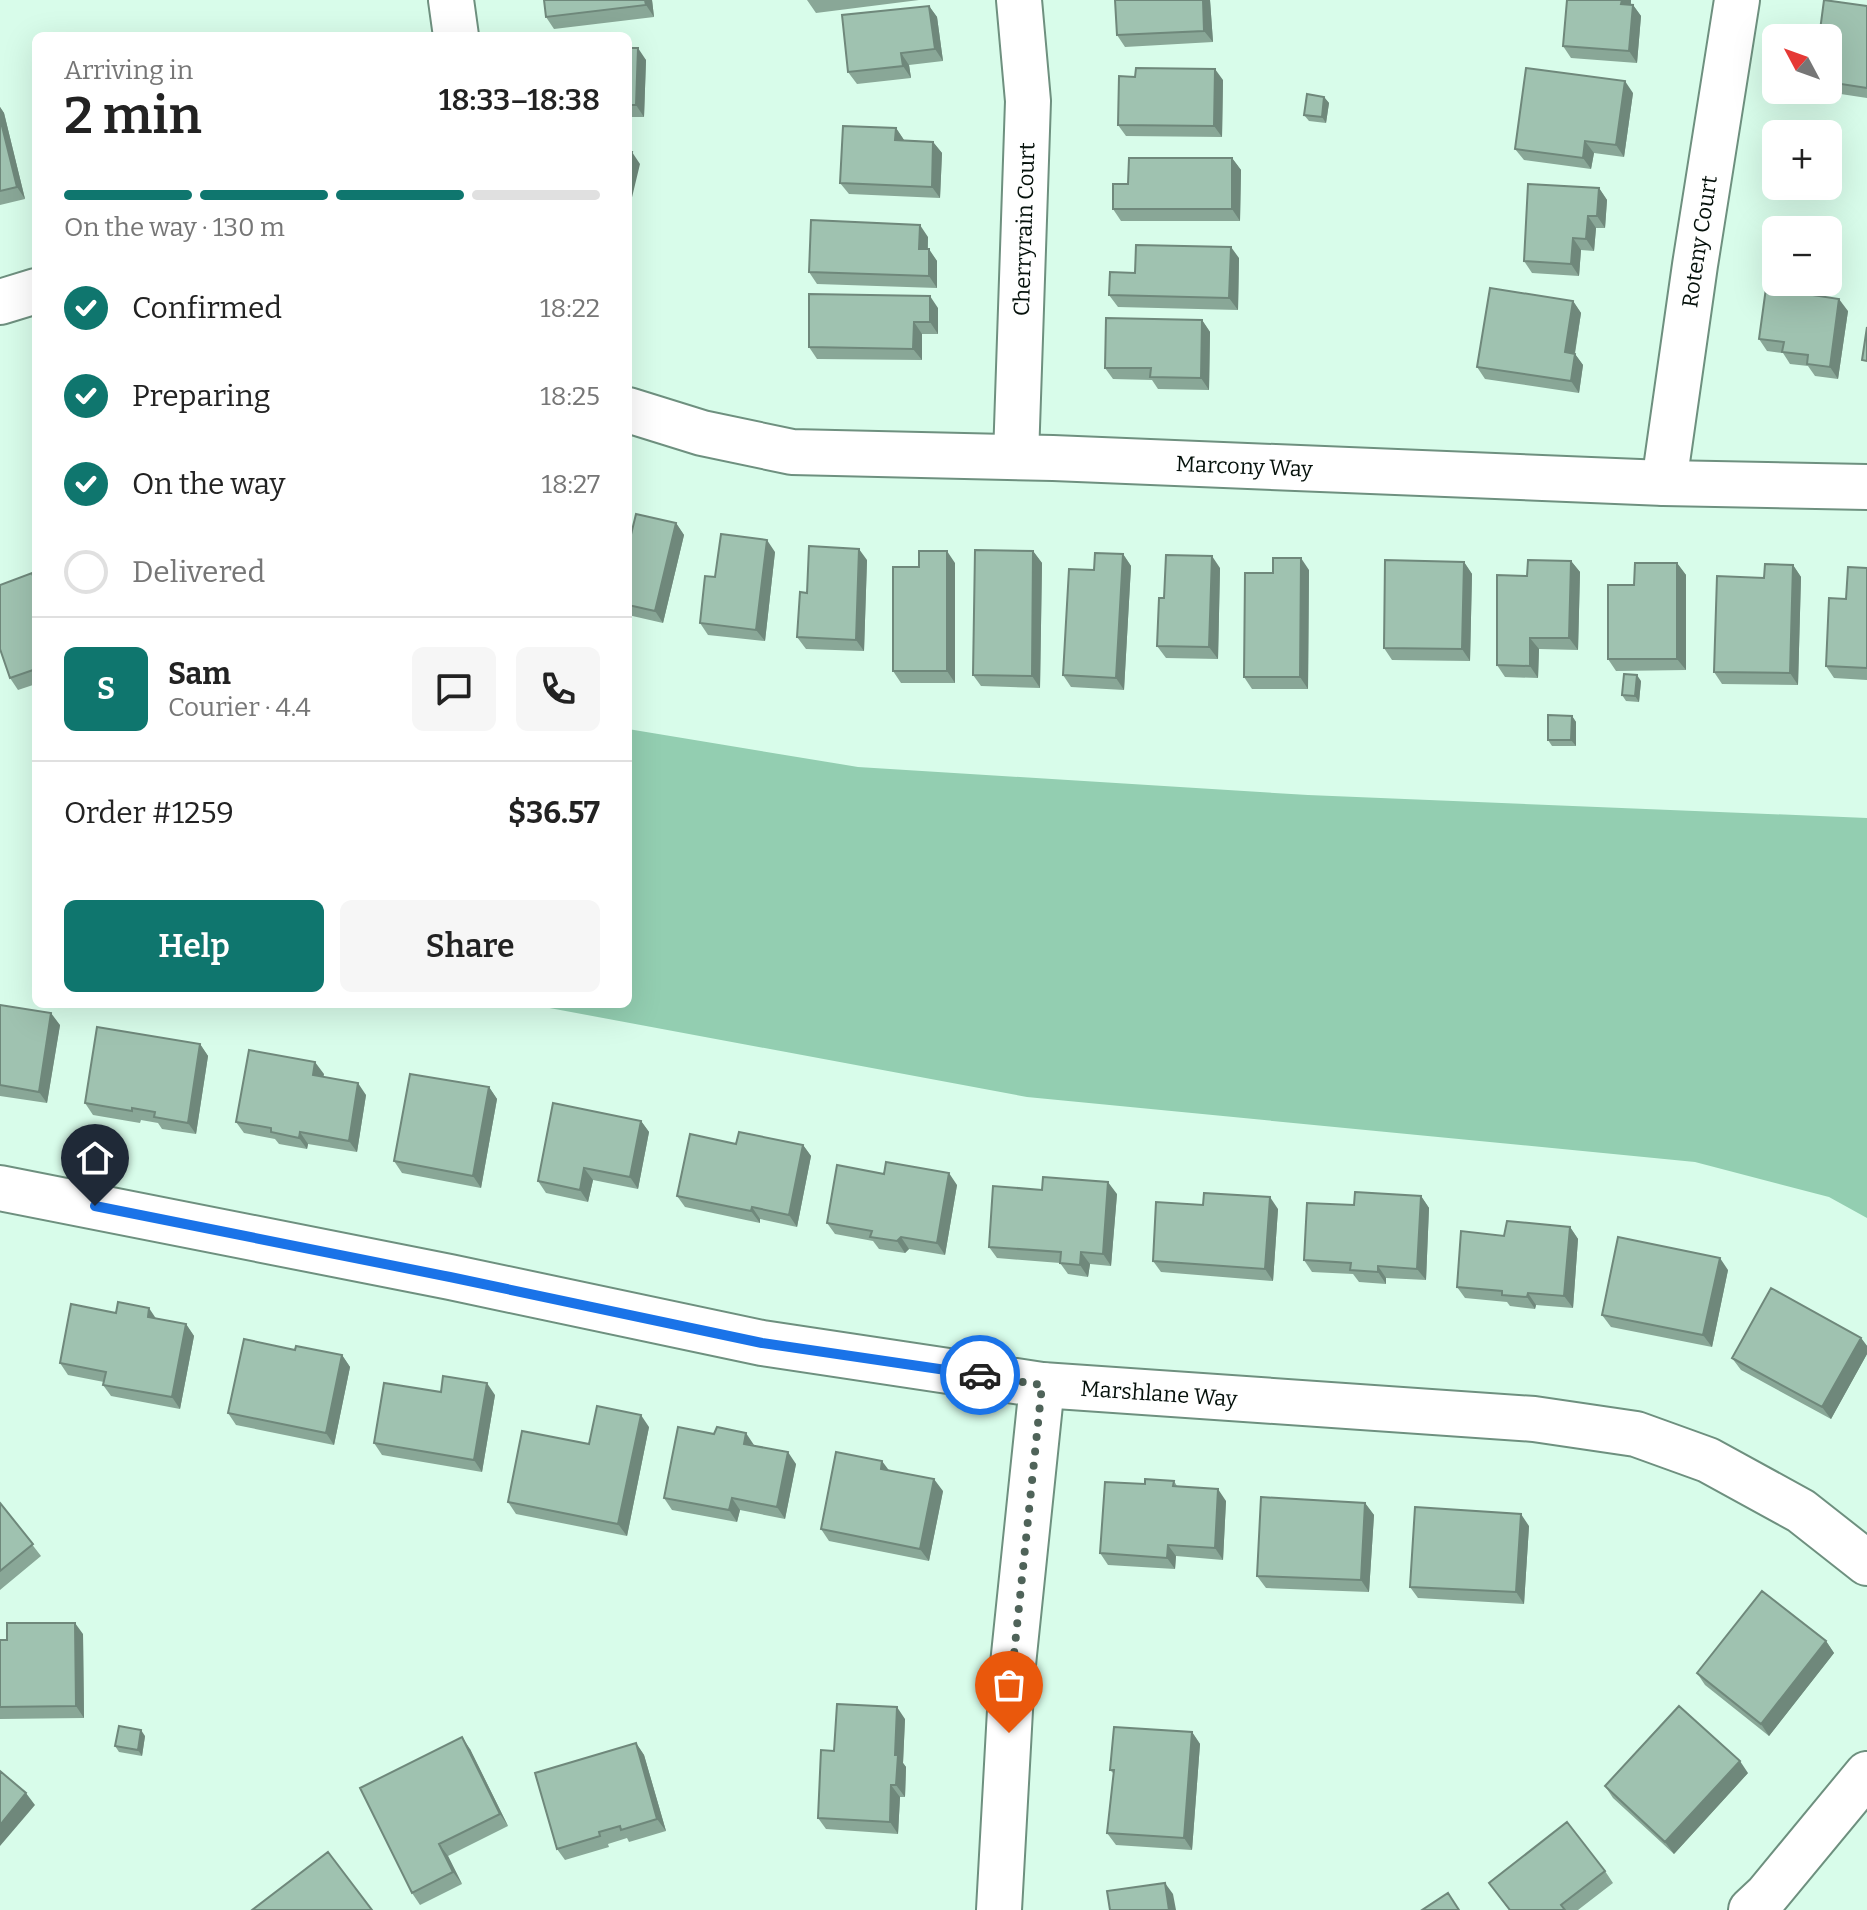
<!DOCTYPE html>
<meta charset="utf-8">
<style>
:root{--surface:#fff;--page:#f6f6f6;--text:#222;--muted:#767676;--line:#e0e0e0;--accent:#0f766e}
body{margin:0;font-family:Bitter,serif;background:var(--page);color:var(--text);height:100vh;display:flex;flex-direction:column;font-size:30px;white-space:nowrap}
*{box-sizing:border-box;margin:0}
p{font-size:26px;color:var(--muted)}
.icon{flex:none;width:44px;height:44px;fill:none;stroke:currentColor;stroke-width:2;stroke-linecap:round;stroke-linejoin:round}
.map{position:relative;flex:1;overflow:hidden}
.side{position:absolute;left:32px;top:32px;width:600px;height:976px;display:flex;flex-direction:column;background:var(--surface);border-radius:12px;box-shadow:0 8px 32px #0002}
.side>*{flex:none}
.needle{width:52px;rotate:311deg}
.controls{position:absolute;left:1762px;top:24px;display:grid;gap:16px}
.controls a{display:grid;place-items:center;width:80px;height:80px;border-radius:12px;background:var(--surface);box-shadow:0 8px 32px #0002;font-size:40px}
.pin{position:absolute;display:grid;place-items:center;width:68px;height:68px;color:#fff;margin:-82px -34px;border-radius:50% 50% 50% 0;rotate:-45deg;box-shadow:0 0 8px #0007}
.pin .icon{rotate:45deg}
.courier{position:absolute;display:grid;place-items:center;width:80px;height:80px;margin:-40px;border:6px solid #1a73e8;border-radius:50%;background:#fff;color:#222;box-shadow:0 2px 10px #0007}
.headline em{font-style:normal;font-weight:600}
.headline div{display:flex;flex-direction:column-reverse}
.headline{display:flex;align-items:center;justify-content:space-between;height:136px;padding:0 32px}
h1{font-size:52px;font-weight:600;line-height:60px}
.bar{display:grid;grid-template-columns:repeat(4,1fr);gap:12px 8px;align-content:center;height:96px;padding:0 32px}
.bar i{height:10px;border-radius:6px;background:var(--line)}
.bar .active{background:var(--accent)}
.bar p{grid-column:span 4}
.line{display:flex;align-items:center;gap:20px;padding:0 32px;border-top:2px solid var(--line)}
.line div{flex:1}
.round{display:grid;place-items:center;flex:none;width:84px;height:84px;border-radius:12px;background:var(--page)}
ol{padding:0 32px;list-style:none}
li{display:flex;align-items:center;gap:24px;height:88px}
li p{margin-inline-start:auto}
li .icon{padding:8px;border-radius:50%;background:var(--accent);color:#fff;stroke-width:4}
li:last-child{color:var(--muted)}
li i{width:44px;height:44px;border:4px solid var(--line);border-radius:50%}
.button{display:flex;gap:16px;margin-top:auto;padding:16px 32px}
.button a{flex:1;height:92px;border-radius:12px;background:var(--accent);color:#fff;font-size:32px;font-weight:600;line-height:92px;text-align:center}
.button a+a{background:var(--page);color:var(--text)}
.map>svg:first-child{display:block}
</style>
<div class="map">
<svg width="1867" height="1910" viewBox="0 0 1867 1910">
<rect width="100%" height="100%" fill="#d8fcea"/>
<!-- green -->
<path fill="#93ceb1" d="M628,729L858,767L1308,795L1867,818V1218L1829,1197L1695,1162L1027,1097L528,1004H628Z"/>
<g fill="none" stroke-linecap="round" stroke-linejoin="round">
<!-- minor casing -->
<g stroke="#6e907f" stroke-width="48">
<g id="minor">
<path d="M451,0L456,36"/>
<path d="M0,302L36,291"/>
<path id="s1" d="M628,410L702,433L792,452L1053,458L1664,483L1867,487"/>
<path id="s2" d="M1016,457L1028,101L1019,0"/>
<path id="s3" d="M1664,483L1695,265L1737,0"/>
<path id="s4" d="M0,1188L450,1277L762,1343L1042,1385L1534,1419L1636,1434L1708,1460L1801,1511L1867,1563"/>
<path d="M999,1910L1012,1674L1042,1385"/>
<path d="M1751,1910L1767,1895L1867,1774"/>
</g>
</g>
<!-- minor -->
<use href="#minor" stroke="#fff" stroke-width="44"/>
</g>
<!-- wall -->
<path fill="#89a797" d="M544,0H652L654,17L554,29L546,17Z
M807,0H919L816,13Z
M1210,0L1213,42L1125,47L1117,35Z
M1631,0V4L1633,5L1641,16L1637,63L1571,58L1563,46Z
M929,6L937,17L943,61L909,65L911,78L857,84L848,72Z
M1867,6V98L1821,91L1820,90H1828V38Z
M628,48L646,60L644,117H628Z
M1135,77L1223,80L1222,137L1126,136L1118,125Z
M1633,93L1624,157L1594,153L1591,169L1524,160L1515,149Z
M1324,97L1329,103L1326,123L1309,121L1304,115Z
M0,107L4,113L25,199L0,205Z
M896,128L904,140L933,142L942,153L940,198L849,194L840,183Z
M1232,158L1241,170L1240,221H1121L1113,209L1128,184Z
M1599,188L1607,200L1605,228H1596L1594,251L1581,250L1579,276L1532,273L1524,261Z
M928,237V249L937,261V288L817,284L809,272Z
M1239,258L1238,310L1118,307L1109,295L1135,273Z
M1573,301L1581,313L1575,354L1583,365L1579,393L1485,379L1477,367Z
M938,308V334H922V360L817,359L809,347Z
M1848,311L1838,379L1815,376L1808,366L1790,364L1783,353L1767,351L1759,339Z
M1202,320L1210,332L1209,390L1158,389L1152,380L1113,379L1105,368Z
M676,523L684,535L663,623L628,615V547Z
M1033,551L1042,563L1040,688L981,686L973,675Z
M775,552L765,641L708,635L700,623L715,577Z
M1123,554L1131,566L1124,690L1071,687L1063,675L1094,570Z
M867,560L864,651L806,649L797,637L807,593Z
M1571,561L1580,572L1578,650L1539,649L1538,678L1505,677L1497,665Z
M1464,562L1472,574L1470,661L1392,660L1384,648Z
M955,563V683H901L893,671L919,567Z
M1677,563L1686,575V670L1616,671L1608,659L1634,585Z
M1793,565L1801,577L1798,685L1722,684L1714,672L1764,578Z
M1220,568L1218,659L1166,658L1157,646L1164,598Z
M1867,568V680L1834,678L1826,666L1846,599Z
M1309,570L1308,689H1252L1244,677L1273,573Z
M36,579V684L18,690L10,678Z
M1641,681L1639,702L1626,701L1622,695Z
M1572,716L1576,722V746H1552L1548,740Z
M0,1005L60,1025L47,1103L0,1096Z
M200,1044L208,1056L196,1134L162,1129L158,1123L141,1120L140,1123L93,1115L85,1103Z
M324,1074L323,1077L366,1095L357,1152L308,1144L307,1149L279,1144L275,1139L244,1133L236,1122Z
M489,1087L497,1099L481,1188L402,1173L394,1161Z
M641,1121L649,1132L638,1189L593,1180L588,1202L546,1193L538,1181Z
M736,1144L803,1145L811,1156L797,1227L760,1219V1223L685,1207L677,1196Z
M884,1174L957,1185L945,1255L909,1249L905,1253L879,1249L873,1241L835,1234L827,1223Z
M1117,1194L1111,1266L1090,1264L1088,1277L1068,1274L1060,1263L997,1258L989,1247Z
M1421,1196L1429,1208L1426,1280L1386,1278V1284L1359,1282L1353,1274L1312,1272L1304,1260L1354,1205Z
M1278,1209L1273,1281L1161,1272L1153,1261Z
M1570,1227L1578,1239L1573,1308L1536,1305L1535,1309L1510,1306L1507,1302L1465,1298L1457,1287L1504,1236Z
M1728,1270L1712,1347L1611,1327L1602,1315Z
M116,1313L186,1324L194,1336L180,1409L111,1396L103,1385L104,1382L68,1375L60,1363Z
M1861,1338L1867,1346V1354L1831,1419L1741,1370L1732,1358Z
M342,1355L350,1367L334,1445L236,1425L228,1413Z
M495,1395L482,1472L382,1455L374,1443Z
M649,1427L627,1536L516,1514L508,1502L589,1444Z
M754,1446L796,1464L785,1519L740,1510L737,1522L672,1510L664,1498Z
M1174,1481L1177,1486L1226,1501L1223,1560L1176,1556L1175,1569L1108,1565L1100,1553L1145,1484Z
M943,1491L929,1561L829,1541L821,1529Z
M0,1503L41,1556L0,1590Z
M1365,1503L1374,1515L1369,1592L1266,1588L1257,1576Z
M1529,1526L1524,1604L1418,1598L1410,1587Z
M83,1634L84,1718L0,1719V1640Z
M1826,1641L1834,1653L1769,1736L1705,1685L1697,1673Z
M905,1719L903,1763L906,1767L905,1797H900L898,1834L826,1829L818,1818L834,1751Z
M1192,1732L1200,1744L1192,1850L1116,1845L1107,1833L1114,1774L1110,1770Z
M145,1736L142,1756L119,1752L115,1746Z
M636,1743L644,1755L666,1831L629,1842L627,1838L608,1844L609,1847L565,1860L557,1849Z
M470,1749L508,1826L448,1856L462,1884L420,1905L412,1893Z
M1748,1773L1674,1854L1613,1798L1605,1786Z
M1605,1871L1613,1883L1578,1910H1509L1489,1883Z"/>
<!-- shaded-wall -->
<path fill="#6f887b" d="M645,0H652L654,17L646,5Z
M1203,0H1210L1213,42L1204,31Z
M1622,0H1631L1630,15L1621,4Z
M1633,5L1641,16L1637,63L1629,51Z
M929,6L937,17L943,61L935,49Z
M638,48L646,60L644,117L636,105Z
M901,53L909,65L911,78L903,66Z
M1215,69L1223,80L1222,137L1214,126Z
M1625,81L1633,93L1624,157L1616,145Z
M1324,97L1329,103L1326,123L1322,117Z
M0,107L4,113L25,199L17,187L0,118Z
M896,128L904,140H895Z
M1585,141L1594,153L1591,169L1583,158Z
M933,142L942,153L940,198L932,187Z
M632,152L640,164L628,214V167Z
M1232,158L1241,170L1240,221L1232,209Z
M1599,188L1607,200L1605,228L1597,216Z
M1588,216L1596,228L1594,251L1586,239Z
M920,225L928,237L927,261L919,249Z
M1573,238L1581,250L1579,276L1571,264Z
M1231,247L1239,258L1238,310L1229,298Z
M929,249L937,261V288L929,276Z
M930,296L938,308V334L930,322Z
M1839,299L1848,311L1838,379L1830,367Z
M1573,301L1581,313L1573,364L1565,352Z
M1202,320L1210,332L1209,390L1201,378Z
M914,322L922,334V360L913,349Z
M1575,354L1583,365L1579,393L1571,381Z
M676,523L684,535L663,623L655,611Z
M767,540L775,552L765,641L756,630Z
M859,549L867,560L864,651L856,640Z
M947,551L955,563V683L947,671Z
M1033,551L1042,563L1040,688L1032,676Z
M1123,554L1131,566L1124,690L1116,678Z
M1212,556L1220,568L1218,659L1209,647Z
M1301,558L1309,570L1308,689L1300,677Z
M1571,561L1580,572L1578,650L1569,638Z
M1464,562L1472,574L1470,661L1462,649Z
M1677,563L1686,575V670L1677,659Z
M1793,565L1801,577L1798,685L1790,673Z
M1530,638L1539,649L1538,678L1530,666Z
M1637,675L1641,681L1639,702L1635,696Z
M1572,716L1576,722V746L1571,740Z
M51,1013L60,1025L47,1103L39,1092Z
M200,1044L208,1056L196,1134L188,1123Z
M315,1062L324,1074L321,1087L313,1075Z
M358,1083L366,1095L357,1152L349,1141Z
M489,1087L497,1099L481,1188L473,1176Z
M641,1121L649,1132L638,1189L630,1177Z
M300,1132L308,1144L307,1149L299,1138Z
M803,1145L811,1156L797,1227L789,1215Z
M584,1168L593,1180L588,1202L580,1190Z
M949,1173L957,1185L945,1255L937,1243Z
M1108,1182L1117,1194L1111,1266L1103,1254Z
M1421,1196L1429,1208L1426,1280L1417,1269Z
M1270,1197L1278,1209L1273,1281L1265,1269Z
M752,1207L760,1219V1223L751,1211Z
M1570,1227L1578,1239L1573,1308L1564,1296Z
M901,1237L909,1249L905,1253L897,1241Z
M1081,1252L1090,1264L1088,1277L1080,1265Z
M1720,1258L1728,1270L1712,1347L1703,1335Z
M1378,1266L1386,1278V1284L1378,1272Z
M1528,1293L1536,1305L1535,1309L1527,1297Z
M149,1308L157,1320L148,1317Z
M186,1324L194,1336L180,1409L172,1397Z
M1861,1338L1867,1346V1354L1831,1419L1822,1407Z
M342,1355L350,1367L334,1445L326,1433Z
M487,1383L495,1395L482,1472L474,1460Z
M641,1415L649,1427L627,1536L618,1524Z
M746,1433L754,1445L744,1444Z
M788,1452L796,1464L785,1519L777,1507Z
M882,1461L891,1473L881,1469Z
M934,1479L943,1491L929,1561L920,1549Z
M1218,1489L1226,1501L1223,1560L1215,1548Z
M732,1498L740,1510L737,1522L729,1510Z
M1365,1503L1374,1515L1369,1592L1361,1580Z
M1521,1514L1529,1526L1524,1604L1516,1592Z
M1168,1545L1176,1556L1175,1569L1167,1558Z
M75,1623L83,1634L84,1718L76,1706Z
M1826,1641L1834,1653L1769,1736L1761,1724Z
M897,1707L905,1719L903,1763L906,1767L905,1797L896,1785L895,1755Z
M141,1730L145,1736L142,1756L138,1750Z
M1192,1732L1200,1744L1192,1850L1184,1838Z
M462,1737L470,1749L508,1826L500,1814Z
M636,1743L644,1755L666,1831L657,1819Z
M1740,1761L1748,1773L1674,1854L1665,1842Z
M891,1785L900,1797L898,1834L890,1822Z
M26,1793L35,1805L0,1846V1825Z
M439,1844L448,1856L462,1884L453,1872Z
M1165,1883L1173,1894L1176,1910H1169Z"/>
<!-- building -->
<path fill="#9fc2b0" stroke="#6f887b" stroke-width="2" d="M544,0H645L646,5L546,17Z
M1115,0H1203L1204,31L1117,35Z
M1567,0H1622L1621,4L1633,5L1629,51L1563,46Z
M1824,0L1867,6V88L1828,82V38H1819Z
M929,6L935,49L901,53L903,66L848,72L842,15Z
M628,48H638L636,105H628Z
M1136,68L1215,69L1214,126L1118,125L1119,76L1135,77Z
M1526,68L1625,81L1616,145L1585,141L1583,158L1515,149Z
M1307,94L1324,97L1322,117L1304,115Z
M0,118L17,187L0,191Z
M843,126L896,128L895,140L933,142L932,187L840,183Z
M628,151L632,152L628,167Z
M1129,158H1232V209H1113V184H1128Z
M1528,184L1599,188L1597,216H1588L1586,239L1573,238L1571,264L1524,261Z
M811,220L920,225L919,249H929V276L809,272Z
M1136,245L1231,247L1229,298L1109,295L1110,272L1135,273Z
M1490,288L1573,301L1565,352L1575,354L1571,381L1477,367Z
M1766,288L1839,299L1830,367L1807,364L1808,355L1782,352L1784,342L1759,339Z
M809,294L930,296V322H914L913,349L809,347Z
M1106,318L1202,320L1201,378L1150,377L1151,368H1105Z
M1867,327V361L1862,360Z
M636,514L676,523L655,611L628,605V547Z
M721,534L767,540L756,630L700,623L705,576L715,577Z
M809,546L859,549L856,640L797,637L800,592L807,593Z
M975,550L1033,551L1032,676L973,675Z
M919,551H947V671H893V567H919Z
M1095,553L1123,554L1116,678L1063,675L1069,569L1094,570Z
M1166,555L1212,556L1209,647L1157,646L1159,598H1164Z
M1273,558H1301L1300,677H1244L1245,573H1273Z
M1385,560L1464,562L1462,649L1384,648Z
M1528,560L1571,561L1569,638H1530V666L1497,665V575L1527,576Z
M1635,563H1677V659H1608V585H1634Z
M1765,564L1793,565L1790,673L1714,672L1717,576L1764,578Z
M1848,567L1867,568V668L1826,666L1829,598L1846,599Z
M32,573L36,585V669L10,678L0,649V585Z
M1624,674L1637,675L1635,696L1622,695Z
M1548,715L1572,716L1571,740H1548Z
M0,1005L51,1013L39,1092L0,1085Z
M97,1027L200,1044L188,1123L154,1117L155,1112L132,1108V1111L85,1103Z
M249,1050L315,1062L313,1075L358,1083L349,1141L300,1132L299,1138L271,1132V1128L236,1122Z
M410,1074L489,1087L473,1176L394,1161Z
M553,1103L641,1121L630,1177L584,1168L580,1190L538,1181Z
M739,1132L803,1145L789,1215L752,1207L751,1211L677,1196L690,1134L736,1144Z
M886,1162L949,1173L937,1243L901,1237L897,1241L870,1237L872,1231L827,1223L837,1165L884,1174Z
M1043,1177L1108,1182L1103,1254L1081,1252L1080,1265L1060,1263L1061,1252L989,1247L993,1186L1042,1190Z
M1355,1192L1421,1196L1417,1269L1378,1266V1272L1350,1270L1351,1263L1304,1260L1307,1203L1354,1205Z
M1204,1193L1270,1197L1265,1269L1153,1261L1156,1202L1203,1205Z
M1507,1221L1570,1227L1564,1296L1528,1293L1527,1297L1502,1295V1291L1457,1287L1461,1231L1504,1236Z
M1618,1237L1720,1258L1703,1335L1602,1315Z
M1771,1288L1861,1338L1822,1407L1732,1358Z
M118,1302L149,1308L148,1317L186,1324L172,1397L103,1385L106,1372L60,1363L71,1304L116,1313Z
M244,1339L295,1350L296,1346L342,1355L326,1433L228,1413Z
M443,1376L487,1383L474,1460L374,1443L384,1383L441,1392Z
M597,1406L641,1415L618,1524L508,1502L522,1431L589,1444Z
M678,1427L714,1434L717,1427L746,1433L744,1444L788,1452L777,1507L732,1498L729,1510L664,1498Z
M836,1452L882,1461L881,1469L934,1479L920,1549L821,1529Z
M1145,1479L1174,1481L1173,1486L1218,1489L1215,1548L1168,1545L1167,1558L1100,1553L1105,1482L1145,1484Z
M1261,1497L1365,1503L1361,1580L1257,1576Z
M0,1503L33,1544L0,1571Z
M1415,1507L1521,1514L1516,1592L1410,1587Z
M1762,1591L1826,1641L1761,1724L1697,1673Z
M7,1623H75L76,1706L0,1707V1640H7Z
M837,1704L897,1707L895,1755H898L896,1785H891L890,1822L818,1818L821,1750L834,1751Z
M1679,1706L1740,1761L1665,1842L1605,1786Z
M119,1726L141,1730L138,1750L115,1746Z
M1114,1727L1192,1732L1184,1838L1107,1833L1114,1770H1110Z
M462,1737L500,1814L439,1844L453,1872L412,1893L360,1788Z
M636,1743L657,1819L621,1830L620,1826L599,1832L600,1836L557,1849L535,1773Z
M0,1771L26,1793L0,1825Z
M1567,1822L1605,1871L1561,1905L1565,1910H1510L1489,1883Z
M328,1852L372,1910H252Z
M1165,1883L1169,1910H1110L1107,1891Z
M1448,1893L1459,1910H1422Z"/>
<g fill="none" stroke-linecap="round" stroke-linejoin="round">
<!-- done -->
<path stroke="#4f6359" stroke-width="8" stroke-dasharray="0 14.4" d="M980,1375L1042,1385L1012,1674L1009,1733"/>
<!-- route -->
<path stroke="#1a73e8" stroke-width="10" d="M95,1206L450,1277L762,1343L980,1375"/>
</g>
<g text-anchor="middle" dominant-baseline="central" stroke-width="7" stroke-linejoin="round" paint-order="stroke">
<!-- street labels -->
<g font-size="22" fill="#05110b" stroke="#d8fcea">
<text stroke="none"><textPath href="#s2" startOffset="228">Cherryrain Court</textPath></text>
<text stroke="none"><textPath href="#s3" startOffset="244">Roteny Court</textPath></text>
<text stroke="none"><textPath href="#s1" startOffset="622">Marcony Way</textPath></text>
<text stroke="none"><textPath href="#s4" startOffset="1178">Marshlane Way</textPath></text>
</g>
</g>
</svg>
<div class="controls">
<a><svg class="needle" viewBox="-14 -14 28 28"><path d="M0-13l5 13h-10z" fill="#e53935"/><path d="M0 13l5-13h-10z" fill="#767676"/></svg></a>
<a>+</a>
<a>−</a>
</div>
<div class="pin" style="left:1009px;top:1733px;background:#ea580c"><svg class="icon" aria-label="bag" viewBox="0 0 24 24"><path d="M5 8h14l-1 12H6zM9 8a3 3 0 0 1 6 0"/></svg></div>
<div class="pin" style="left:95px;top:1206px;background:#1f2937"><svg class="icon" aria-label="home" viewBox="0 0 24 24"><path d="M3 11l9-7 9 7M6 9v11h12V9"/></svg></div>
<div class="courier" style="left:980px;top:1375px"><svg class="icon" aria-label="car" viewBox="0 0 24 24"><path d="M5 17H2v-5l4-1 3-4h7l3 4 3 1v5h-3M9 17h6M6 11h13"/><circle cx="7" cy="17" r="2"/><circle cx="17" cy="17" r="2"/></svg></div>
<section class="side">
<div class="headline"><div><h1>2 min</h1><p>Arriving in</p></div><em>18:33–18:38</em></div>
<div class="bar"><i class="active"></i><i class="active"></i><i class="active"></i><i></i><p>On the way · 130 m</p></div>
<ol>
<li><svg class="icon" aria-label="check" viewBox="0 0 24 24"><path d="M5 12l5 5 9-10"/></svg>Confirmed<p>18:22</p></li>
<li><svg class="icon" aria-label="check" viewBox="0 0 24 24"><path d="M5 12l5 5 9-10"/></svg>Preparing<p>18:25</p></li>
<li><svg class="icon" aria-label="check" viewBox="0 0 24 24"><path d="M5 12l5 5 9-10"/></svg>On the way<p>18:27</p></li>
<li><i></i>Delivered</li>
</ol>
<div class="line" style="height:144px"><b class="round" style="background:var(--accent);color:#fff">S</b><div><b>Sam</b><p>Courier · 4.4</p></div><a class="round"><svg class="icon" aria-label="chat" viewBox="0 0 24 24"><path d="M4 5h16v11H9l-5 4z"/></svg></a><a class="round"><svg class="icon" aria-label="phone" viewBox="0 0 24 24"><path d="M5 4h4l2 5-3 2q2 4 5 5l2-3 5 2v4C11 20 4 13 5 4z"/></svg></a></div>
<div class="line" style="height:104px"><div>Order #1259</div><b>$36.57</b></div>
<div class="button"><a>Help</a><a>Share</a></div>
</section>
</div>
